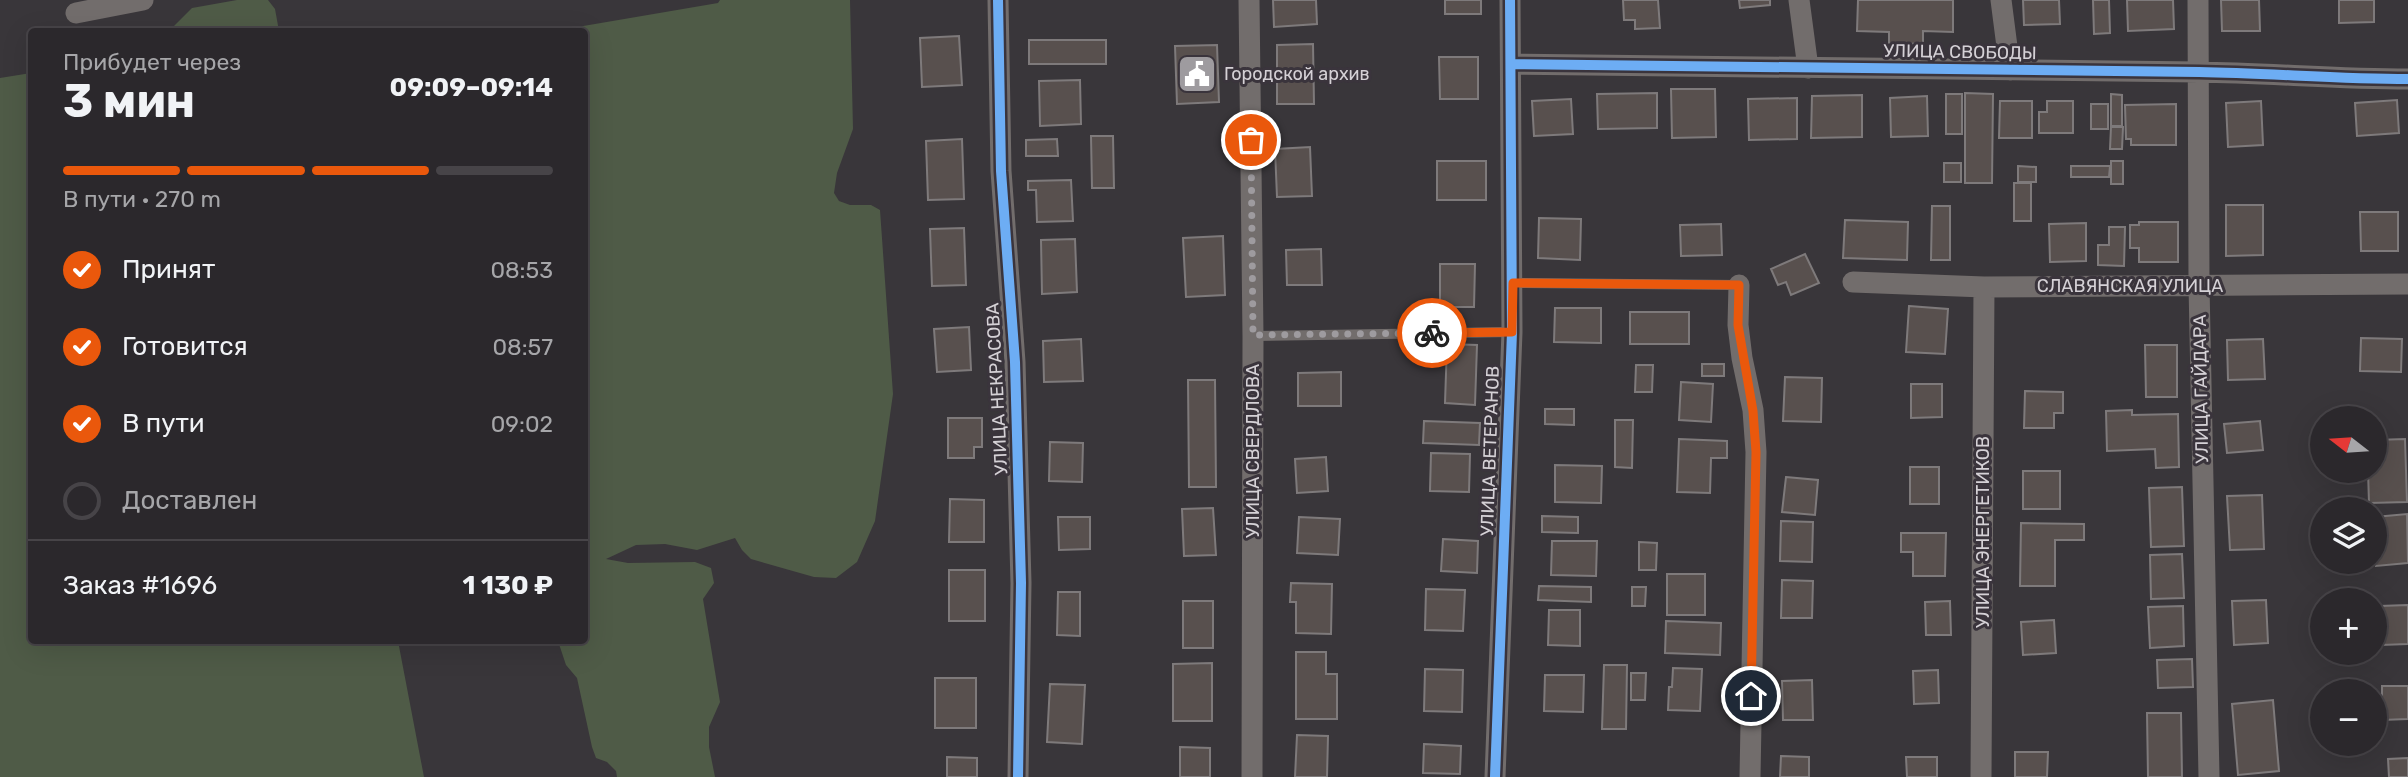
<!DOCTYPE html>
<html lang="ru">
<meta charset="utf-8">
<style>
:root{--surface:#2b282c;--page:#373438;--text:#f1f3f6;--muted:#a6a6a9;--line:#474448;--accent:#ea580c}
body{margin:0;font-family:Rubik,sans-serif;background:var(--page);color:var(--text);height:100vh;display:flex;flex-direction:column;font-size:26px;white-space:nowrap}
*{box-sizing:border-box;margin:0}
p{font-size:23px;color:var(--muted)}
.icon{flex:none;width:38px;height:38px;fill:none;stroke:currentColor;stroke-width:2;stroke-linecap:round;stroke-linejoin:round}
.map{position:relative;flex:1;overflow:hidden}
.sheet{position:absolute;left:28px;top:28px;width:560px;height:616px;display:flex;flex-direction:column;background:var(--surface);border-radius:7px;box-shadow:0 7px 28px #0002,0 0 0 2px var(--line)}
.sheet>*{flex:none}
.needle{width:46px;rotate:287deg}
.fabs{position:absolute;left:2310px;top:406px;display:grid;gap:14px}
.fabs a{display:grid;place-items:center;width:77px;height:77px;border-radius:50%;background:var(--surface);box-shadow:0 7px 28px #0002,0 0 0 2px var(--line);font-size:35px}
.pin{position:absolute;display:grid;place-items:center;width:60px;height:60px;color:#fff;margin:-30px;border:4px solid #fff;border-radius:50%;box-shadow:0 2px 7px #0007}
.courier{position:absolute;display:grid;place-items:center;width:70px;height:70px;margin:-35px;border:5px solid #ea580c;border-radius:50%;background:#fff;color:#222;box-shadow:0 2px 9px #0007}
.overview em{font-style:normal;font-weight:700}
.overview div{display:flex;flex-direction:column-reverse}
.overview{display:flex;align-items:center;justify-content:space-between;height:119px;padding:0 35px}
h1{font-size:46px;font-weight:700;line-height:52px}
.bar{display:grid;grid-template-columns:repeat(4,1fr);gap:10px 7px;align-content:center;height:84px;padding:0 35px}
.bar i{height:9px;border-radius:5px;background:var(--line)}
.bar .active{background:var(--accent)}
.bar p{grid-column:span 4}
.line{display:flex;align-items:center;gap:18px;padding:0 35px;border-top:2px solid var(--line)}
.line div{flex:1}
ol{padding:0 35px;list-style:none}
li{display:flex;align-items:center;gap:21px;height:77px}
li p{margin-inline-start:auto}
li .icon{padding:7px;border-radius:50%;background:var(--accent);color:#fff;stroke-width:4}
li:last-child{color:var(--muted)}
li i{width:38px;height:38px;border:4px solid var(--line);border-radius:50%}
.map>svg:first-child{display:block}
</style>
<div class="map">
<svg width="2408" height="777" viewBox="0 0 2408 777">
<rect width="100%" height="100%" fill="#39363a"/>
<!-- green -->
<path fill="#4f5b47" d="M237,0H268L275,9L279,31H169L192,8Z
M720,0H850L853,129L837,173L834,193L839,201L850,205H871L880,210L893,394L875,521L857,562L836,578L814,577L751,559L742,550L735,538L697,550L665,544L636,545L606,559L628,563L695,562L711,568L714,583L703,599L720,702L709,727V747L715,777H617L616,771L607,762L596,758L592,747L577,678L566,665L558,641L584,640V32L554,31L718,3Z
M31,73L32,640L398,641L424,777H0V78Z"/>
<!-- building -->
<path fill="#58504e" stroke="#7e7a7b" stroke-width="2" d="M1273,0H1316L1317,24L1274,27Z
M1445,0H1481V14H1445Z
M1623,0H1658L1660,28L1635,29V20H1624Z
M1739,0H1770V5L1740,8Z
M1858,0H1953V32L1923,31V44L1889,43V32L1857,31Z
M2023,0H2059L2060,24L2024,25Z
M2093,0H2109L2110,33L2094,34Z
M2127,0H2173L2174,29L2128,31Z
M2221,0H2259L2260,31H2222Z
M2339,0H2374V22L2339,23Z
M959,36L962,85L922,87L920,38Z
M1029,40H1106V64H1029Z
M1313,44L1314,104H1277V45Z
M1217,45L1219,102L1177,104L1175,46Z
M1439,57H1478V99H1440Z
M1080,80L1081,124L1040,126L1039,81Z
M1671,89H1715L1716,137L1672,138Z
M1657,93V128L1598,129L1597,94Z
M1965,93L1993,94L1992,183H1965Z
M1946,94H1962V134H1946Z
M2111,94L2122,95V126H2111Z
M1862,95V137L1811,138L1812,96Z
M1927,96L1928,136L1891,137L1890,98Z
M1797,98V139L1749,140L1748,99Z
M1571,99L1573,134L1534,136L1532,101Z
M2397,100L2399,133L2357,136L2355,103Z
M2000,101H2032V138H1999Z
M2047,101H2073V133H2039V112H2047Z
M2261,101L2263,145L2228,147L2226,103Z
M2091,104H2108V129H2091Z
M2176,104V145H2131V139H2126L2125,105Z
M2111,127H2123L2122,149H2110Z
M1091,136H1113L1114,188H1092Z
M962,139L964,199L928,200L926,141Z
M1057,139L1058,156H1026V140Z
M1310,147L1312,196L1277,197L1275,149Z
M1437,161H1486V200H1437Z
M2111,161H2123V184H2111Z
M1944,163H1961V182H1944Z
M2018,166L2036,167V182H2018Z
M2071,166H2110L2109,177H2071Z
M1071,180L1073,221L1037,222L1036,190H1028V181Z
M2014,183H2031V221H2014Z
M2226,205H2263V255L2226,256Z
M1932,206H1950V260H1931Z
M2360,212H2398V251H2361Z
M1539,218L1581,219L1580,260L1538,258Z
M1845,220L1908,222L1907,260L1843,258Z
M2139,222H2178V262H2139V248H2130V225H2139Z
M2086,223V261L2050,262L2049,224Z
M1721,224L1722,255L1681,256L1680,225Z
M2109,227H2125L2124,266L2098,265V245H2109Z
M964,228L966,285L932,286L930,229Z
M1223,236L1225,295L1186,297L1183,238Z
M1075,239L1077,292L1042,294L1041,240Z
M1321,249L1322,285H1287L1286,250Z
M1805,254L1819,283L1791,295L1786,282L1778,285L1771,269Z
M1440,264H1475L1474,307H1440Z
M1909,306L1948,309L1945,354L1906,352Z
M1555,308H1601V343L1554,342Z
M1630,312H1689V344H1630Z
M969,327L971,370L937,372L934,329Z
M2361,338L2402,339L2401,372L2360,371Z
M1081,339L1083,381L1044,382L1043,341Z
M2263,339L2265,379L2228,380L2227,340Z
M1447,344L1477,345L1475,405L1445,403Z
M2145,345H2177V397H2146Z
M1702,364H1724V376H1702Z
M1636,365H1653L1652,392H1635Z
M1341,372V406H1298V373Z
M1785,377L1822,378L1821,422L1783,421Z
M1188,380H1215L1216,487H1189Z
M1681,382L1713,384L1711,422L1679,420Z
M1911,384H1942V417L1911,418Z
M2025,391L2063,392V413H2054V428H2024Z
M1545,409H1574V425L1545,424Z
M2132,410V415L2178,414L2179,467L2156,468L2155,449L2107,451L2106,411Z
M948,418H982V447H974V458H948Z
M1615,420H1633L1632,468L1615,467Z
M1424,421L1480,423L1479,445L1423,443Z
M2260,421L2263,450L2227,453L2224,424Z
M1679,439L1727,441V458H1711L1710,493L1677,492Z
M2405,439L2407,502L2369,503L2368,471H2375V440Z
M1050,442L1083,443L1082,482L1049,481Z
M1431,453L1470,454L1469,492L1430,491Z
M1326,457L1328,491L1297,493L1295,459Z
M1555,465L1602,466L1601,503L1555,502Z
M1910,467H1939V504H1910Z
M2023,471H2060V509H2023Z
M1786,477L1818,480L1815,515L1782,512Z
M2182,487L2184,546L2151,547L2149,488Z
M2262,495L2264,549L2230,550L2227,496Z
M950,499L984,500V542H949Z
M1213,508L1216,555L1184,556L1182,509Z
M2407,514L2408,563L2376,566L2375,517Z
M1542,516L1578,517V533L1542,532Z
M1058,517H1090V549L1059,550Z
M1299,517L1340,519L1338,555L1297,553Z
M1781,521L1813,522L1812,562L1780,561Z
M2021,523L2084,524V540H2055V586H2020Z
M1901,533H1946L1945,576H1913V552H1901Z
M1443,539L1478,541L1477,573L1441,571Z
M1552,541H1597L1596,576L1551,575Z
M1639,542L1657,543L1656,570H1639Z
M2182,554L2184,598L2151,599L2150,555Z
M949,570H985V621H949Z
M1667,574H1705V615H1667Z
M1782,580L1813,581L1812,618H1781Z
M1291,583L1332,584L1331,634L1296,633V602H1290Z
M1539,586L1591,587V602L1538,600Z
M1632,587H1646L1645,606H1632Z
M1426,589L1465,590L1463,631L1425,630Z
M1058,592H1080V636L1057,635Z
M2266,600L2268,643L2234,645L2232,601Z
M1183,601H1213V648H1183Z
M1950,601L1951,635H1926L1925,602Z
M2408,605V644L2381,645L2380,606Z
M2183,606L2184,646L2150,648L2148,607Z
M1549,610H1580V646L1548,645Z
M2054,620L2056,653L2023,655L2021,622Z
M1666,621L1721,623L1720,655L1665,653Z
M1296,652H1326V674H1337V719H1296Z
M2192,659L2193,687L2158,688L2157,660Z
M1212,663V721H1173V664Z
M1604,665H1627L1626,729H1602Z
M1673,668L1702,669L1700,711L1668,710L1669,687H1672Z
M1425,669L1463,670L1462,712L1424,711Z
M1938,670L1939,703L1914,704L1913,671Z
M1631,673H1646L1645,700H1631Z
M1545,675H1584L1583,712L1544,711Z
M935,678H976V728H935Z
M1812,680L1813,720H1783L1782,681Z
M1050,684L1085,685L1082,744L1047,742Z
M2382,686H2408V719L2382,720Z
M2273,700L2279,771L2238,775L2232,704Z
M2147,713H2181L2182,777H2148Z
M1297,735L1328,736L1327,777H1295Z
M1424,744L1461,746L1460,774L1423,773Z
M1180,747L1210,748V777H1180Z
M2015,752H2048L2047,777H2015Z
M1781,756L1809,757V777H1780Z
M947,757L977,758V777H947Z
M1906,757H1937V777H1907Z
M2408,758V777H2389L2388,759Z"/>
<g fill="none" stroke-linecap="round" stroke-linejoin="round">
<!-- service -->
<path stroke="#726d6c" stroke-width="10" d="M1513,283L1739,285
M1253,336L1512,332"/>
<!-- minor -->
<path stroke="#726d6c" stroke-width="21" d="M998,0L1001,171L1015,362L1021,583L1018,777
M1249,0L1253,336L1252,777
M1799,0L1808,68
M2001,0L2010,70
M2198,0L2199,285L2209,777
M76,13L143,0
M1511,64L2199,72C2269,73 2338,79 2408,79
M1853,282L1984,287L2408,284
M1739,285L1738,325L1742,358L1753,410L1756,452L1750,777
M1495,777L1512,332L1510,0
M1981,777L1984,287"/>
<!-- cycleway casing -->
<g stroke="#3a343c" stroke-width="15">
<path id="cycleway" d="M998,0L1001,171L1015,362L1021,583L1018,777
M1511,64L2199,72C2269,73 2338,79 2408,79
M1495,777L1512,332L1510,0"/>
</g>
<!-- cycleway -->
<use href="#cycleway" stroke="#6dadf4" stroke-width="10"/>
</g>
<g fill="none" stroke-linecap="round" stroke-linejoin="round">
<!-- done -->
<path stroke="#9e9b9f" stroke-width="7" stroke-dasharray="0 12.6" d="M1251,140L1253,335L1432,333"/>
<!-- route -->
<path stroke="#ea580c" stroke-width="9" d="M1432,333L1512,332L1513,283L1739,285L1738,325L1753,411L1756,452L1751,696"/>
</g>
<!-- icons -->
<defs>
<g id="civic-square" transform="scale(2.0125)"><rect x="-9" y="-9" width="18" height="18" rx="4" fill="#9e9b9f" stroke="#3a343c"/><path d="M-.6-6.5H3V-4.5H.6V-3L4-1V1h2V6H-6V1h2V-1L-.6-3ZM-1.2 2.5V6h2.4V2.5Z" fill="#fff"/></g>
</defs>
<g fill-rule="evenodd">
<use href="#civic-square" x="1197" y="74"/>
</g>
<g text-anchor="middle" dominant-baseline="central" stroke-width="6" stroke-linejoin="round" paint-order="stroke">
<!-- street labels -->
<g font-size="18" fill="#d5d1d6" stroke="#3a343c">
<text transform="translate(1960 52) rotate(1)">УЛИЦА СВОБОДЫ</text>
<text x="2130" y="286">СЛАВЯНСКАЯ УЛИЦА</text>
<text transform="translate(997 389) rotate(-93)">УЛИЦА НЕКРАСОВА</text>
<text transform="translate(2201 389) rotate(-91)">УЛИЦА ГАЙДАРА</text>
<text transform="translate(1253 451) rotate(-90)">УЛИЦА СВЕРДЛОВА</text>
<text transform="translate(1490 451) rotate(-88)">УЛИЦА ВЕТЕРАНОВ</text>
<text transform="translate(1983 532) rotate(-90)">УЛИЦА ЭНЕРГЕТИКОВ</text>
</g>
<!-- poi labels -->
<g font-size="18" fill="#d5d1d6" stroke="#3a343c" text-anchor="start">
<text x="1224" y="74">Городской архив</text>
</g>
</g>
</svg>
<div class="fabs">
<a><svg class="needle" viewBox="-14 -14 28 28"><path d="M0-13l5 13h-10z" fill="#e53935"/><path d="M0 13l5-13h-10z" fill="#a6a6a9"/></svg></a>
<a><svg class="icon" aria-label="layers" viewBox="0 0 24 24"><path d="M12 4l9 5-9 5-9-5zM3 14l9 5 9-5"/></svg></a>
<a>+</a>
<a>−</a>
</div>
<div class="pin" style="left:1251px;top:140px;background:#ea580c"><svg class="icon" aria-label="bag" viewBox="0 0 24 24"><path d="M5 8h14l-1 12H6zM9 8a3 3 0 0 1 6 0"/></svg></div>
<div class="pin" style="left:1751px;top:696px;background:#1f2937"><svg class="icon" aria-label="home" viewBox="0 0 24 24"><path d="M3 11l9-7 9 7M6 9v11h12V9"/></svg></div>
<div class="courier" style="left:1432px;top:333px"><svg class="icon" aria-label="bike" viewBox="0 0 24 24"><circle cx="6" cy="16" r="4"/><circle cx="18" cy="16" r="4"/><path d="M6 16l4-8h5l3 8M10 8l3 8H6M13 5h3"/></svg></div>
<section class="sheet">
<div class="overview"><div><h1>3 мин</h1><p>Прибудет через</p></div><em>09:09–09:14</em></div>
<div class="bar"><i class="active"></i><i class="active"></i><i class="active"></i><i></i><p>В пути · 270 m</p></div>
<ol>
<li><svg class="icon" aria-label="check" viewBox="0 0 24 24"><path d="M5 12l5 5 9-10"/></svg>Принят<p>08:53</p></li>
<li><svg class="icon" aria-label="check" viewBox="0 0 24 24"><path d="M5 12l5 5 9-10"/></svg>Готовится<p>08:57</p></li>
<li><svg class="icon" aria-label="check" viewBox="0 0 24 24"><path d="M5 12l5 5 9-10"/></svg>В пути<p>09:02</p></li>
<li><i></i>Доставлен</li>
</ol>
<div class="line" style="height:91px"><div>Заказ #1696</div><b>1 130 ₽</b></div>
</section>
</div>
